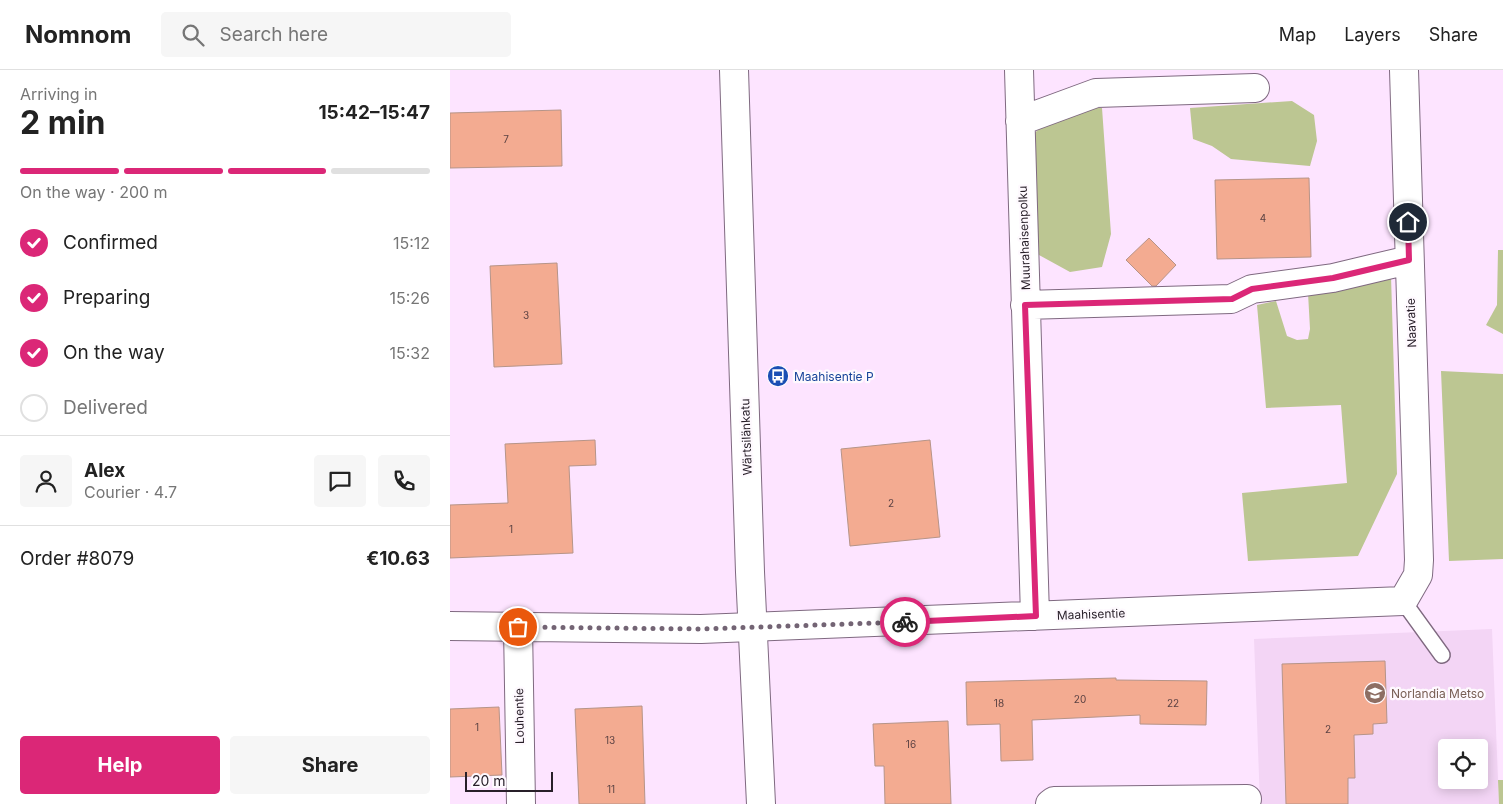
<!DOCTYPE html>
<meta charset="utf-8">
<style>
:root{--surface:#fff;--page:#f6f6f6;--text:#222;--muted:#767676;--line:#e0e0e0;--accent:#db2777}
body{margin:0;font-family:Inter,sans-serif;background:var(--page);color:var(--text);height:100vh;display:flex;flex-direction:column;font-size:19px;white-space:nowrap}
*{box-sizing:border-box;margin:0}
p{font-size:16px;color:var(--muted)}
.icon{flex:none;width:28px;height:28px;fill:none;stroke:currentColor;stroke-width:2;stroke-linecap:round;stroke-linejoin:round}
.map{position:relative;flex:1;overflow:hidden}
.sheet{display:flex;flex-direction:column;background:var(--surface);width:450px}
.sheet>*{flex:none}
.controls{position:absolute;left:988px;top:669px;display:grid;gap:10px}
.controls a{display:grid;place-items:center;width:50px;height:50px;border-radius:5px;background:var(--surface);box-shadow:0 2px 12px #0003;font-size:25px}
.scale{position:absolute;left:15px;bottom:12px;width:88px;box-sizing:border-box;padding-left:5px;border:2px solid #281f29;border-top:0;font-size:14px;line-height:18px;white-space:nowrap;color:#281f29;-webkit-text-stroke:4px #fef9fe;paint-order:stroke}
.pin{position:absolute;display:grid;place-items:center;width:42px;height:42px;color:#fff;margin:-21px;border:2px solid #fff;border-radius:50%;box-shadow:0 1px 5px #0007}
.courier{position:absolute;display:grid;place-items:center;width:50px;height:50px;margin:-25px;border:4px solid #db2777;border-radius:50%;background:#fff;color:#222;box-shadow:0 1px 6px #0007}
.head em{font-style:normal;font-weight:700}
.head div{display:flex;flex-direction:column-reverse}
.head{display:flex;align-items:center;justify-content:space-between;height:85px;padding:0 20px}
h1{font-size:32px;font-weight:700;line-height:38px}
.bar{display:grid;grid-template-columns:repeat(4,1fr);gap:8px 5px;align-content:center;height:60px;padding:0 20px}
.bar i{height:6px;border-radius:4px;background:var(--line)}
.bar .current{background:var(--accent)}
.bar p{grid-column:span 4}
.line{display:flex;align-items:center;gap:12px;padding:0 20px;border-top:1px solid var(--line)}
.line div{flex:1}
.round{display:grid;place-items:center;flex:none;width:52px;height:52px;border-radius:5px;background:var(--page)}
ol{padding:0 20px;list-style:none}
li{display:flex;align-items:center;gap:15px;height:55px}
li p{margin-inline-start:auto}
li .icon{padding:5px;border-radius:50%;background:var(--accent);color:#fff;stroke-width:4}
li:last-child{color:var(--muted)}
li i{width:28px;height:28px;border:2px solid var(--line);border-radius:50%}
.primary-button{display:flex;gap:10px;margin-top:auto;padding:10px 20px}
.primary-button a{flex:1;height:58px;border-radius:5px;background:var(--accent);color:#fff;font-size:20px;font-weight:700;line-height:58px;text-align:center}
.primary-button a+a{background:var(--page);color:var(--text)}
header{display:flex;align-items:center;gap:30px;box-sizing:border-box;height:70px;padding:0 25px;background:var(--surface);border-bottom:1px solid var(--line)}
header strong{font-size:24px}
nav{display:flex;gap:28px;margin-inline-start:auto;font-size:18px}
.search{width:350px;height:45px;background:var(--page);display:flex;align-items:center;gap:12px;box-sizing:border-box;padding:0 18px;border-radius:5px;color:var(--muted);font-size:19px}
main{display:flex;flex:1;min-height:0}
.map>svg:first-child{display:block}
</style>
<header>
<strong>Nomnom</strong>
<div class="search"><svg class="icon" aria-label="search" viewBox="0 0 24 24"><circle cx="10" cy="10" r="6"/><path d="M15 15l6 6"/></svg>Search here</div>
<nav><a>Map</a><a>Layers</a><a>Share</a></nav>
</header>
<main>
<section class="sheet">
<div class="head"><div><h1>2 min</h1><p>Arriving in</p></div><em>15:42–15:47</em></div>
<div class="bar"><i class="current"></i><i class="current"></i><i class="current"></i><i></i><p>On the way · 200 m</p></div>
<ol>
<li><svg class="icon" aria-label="check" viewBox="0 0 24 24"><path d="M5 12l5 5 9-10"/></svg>Confirmed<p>15:12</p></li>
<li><svg class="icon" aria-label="check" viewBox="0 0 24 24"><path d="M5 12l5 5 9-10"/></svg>Preparing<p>15:26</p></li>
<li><svg class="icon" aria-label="check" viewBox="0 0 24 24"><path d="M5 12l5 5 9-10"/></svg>On the way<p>15:32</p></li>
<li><i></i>Delivered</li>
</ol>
<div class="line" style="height:90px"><a class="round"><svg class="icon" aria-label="person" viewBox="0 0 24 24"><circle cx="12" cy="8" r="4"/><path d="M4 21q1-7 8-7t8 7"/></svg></a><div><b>Alex</b><p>Courier · 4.7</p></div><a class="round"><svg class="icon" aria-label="chat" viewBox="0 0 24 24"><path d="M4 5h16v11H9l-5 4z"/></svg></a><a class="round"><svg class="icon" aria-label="phone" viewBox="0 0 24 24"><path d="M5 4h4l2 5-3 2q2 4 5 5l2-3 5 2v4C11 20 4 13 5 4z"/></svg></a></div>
<div class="line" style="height:65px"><div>Order #8079</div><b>€10.63</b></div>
<div class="primary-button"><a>Help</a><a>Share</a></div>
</section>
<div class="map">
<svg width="1053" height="734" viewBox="0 0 1053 734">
<rect width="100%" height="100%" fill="#fde4ff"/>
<!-- built -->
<path fill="#f3d5f5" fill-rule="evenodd" d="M1042,559L1049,734H810L804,569ZM996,678H1029V710H996Z"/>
<!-- green -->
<path fill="#bcc692" d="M842,31L864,45L867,71L860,96L781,89L762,76L743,69L740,38Z
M643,38H652L661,164L652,197L620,202L589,185L583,65L598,49Z
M1048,180H1053V264L1036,255L1047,235Z
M941,206L947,404L908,486L798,491L792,423L897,413L891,335L816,338L807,235L826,231L837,266L847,270L858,269L860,259L858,223Z
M991,301L1053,304V489L999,491Z
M1048,710H1053V734H1049Z"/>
<!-- building -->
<path fill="#f3ab91" stroke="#b69488" d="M111,40L112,96L0,98V43Z
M859,108L861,187L767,189L765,110Z
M699,168L726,195L706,216H702L676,190Z
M107,193L112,294L44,297L40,196Z
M145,370L146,395L119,396L123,483L0,488V435L58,433L55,374Z
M480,370L490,467L400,476L391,379Z
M935,591L937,653L923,654V664L904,665L905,708H898V734H836L832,594Z
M666,608V610L757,611L756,655L690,654V645L582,650L583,690L551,691L550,654L517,655L516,612Z
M192,636L195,734H129L125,639Z
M49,637L52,705L0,707V639Z
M498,651L501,734H435L434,696H425L423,654Z"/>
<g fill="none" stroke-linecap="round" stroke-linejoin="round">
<!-- lane casing -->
<g stroke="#7f6980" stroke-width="18">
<path id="lane" d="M953,531L992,585"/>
</g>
<!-- street casing -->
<g stroke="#7f6980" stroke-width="30">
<path id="street" d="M569,0L585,546
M570,51L646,23L805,18
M575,235L781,229L802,219L883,208L959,190
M0,556L251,559L953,531L968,505L969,490L954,0
M68,557L71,734
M600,734L604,731L797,729"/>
</g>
<!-- secondary casing -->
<g stroke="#7f6980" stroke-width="30">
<path id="secondary" d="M284,0L300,502L311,734"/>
</g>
<!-- lane -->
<use href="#lane" stroke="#fff" stroke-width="15"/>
<!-- street -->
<use href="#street" stroke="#fff" stroke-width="28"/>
<!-- secondary -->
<use href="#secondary" stroke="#fff" stroke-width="28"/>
</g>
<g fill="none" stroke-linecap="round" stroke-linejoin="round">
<!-- done -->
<path stroke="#736474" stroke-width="5" stroke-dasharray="0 9" d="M68,557L251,559L455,552"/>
<!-- route -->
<path stroke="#db2777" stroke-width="6" d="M455,552L586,546L575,235L782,229L802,219L883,208L959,190L958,152"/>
</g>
<!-- icons -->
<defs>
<g id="bus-disc" transform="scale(1.125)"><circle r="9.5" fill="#1a4fb4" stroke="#fef9fe"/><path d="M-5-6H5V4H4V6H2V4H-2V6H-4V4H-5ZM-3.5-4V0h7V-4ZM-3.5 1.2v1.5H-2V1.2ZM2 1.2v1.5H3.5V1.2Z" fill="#fff"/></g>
<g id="school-disc" transform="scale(1.125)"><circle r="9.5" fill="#8d6e63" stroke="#fef9fe"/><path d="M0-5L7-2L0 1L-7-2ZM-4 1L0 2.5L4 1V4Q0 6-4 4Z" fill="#fff"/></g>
</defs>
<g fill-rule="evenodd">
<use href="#bus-disc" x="328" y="306"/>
<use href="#school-disc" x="925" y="623"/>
</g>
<g text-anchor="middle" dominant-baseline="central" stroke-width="4.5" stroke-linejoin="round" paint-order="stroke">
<!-- number labels -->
<g font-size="10" fill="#5b4243">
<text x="56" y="69">7</text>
<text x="813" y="148">4</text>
<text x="76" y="245">3</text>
<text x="441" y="433">2</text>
<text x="61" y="459">1</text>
<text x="630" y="629">20</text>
<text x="549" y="633">18</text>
<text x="723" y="633">22</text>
<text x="27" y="657">1</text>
<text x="878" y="659">2</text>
<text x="160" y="670">13</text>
<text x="461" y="674">16</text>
<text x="161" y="719">11</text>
</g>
<!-- street labels -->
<g font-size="12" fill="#281f29" stroke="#fef9fe">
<text transform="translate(574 168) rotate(-92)">Muurahaisenpolku</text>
<text transform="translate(961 253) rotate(-92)">Naavatie</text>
<text transform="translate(296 367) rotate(-92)">Wärtsilänkatu</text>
<text transform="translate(641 544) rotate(-2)">Maahisentie</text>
<text transform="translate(69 646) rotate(-91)">Louhentie</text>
</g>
<!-- transit labels -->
<g font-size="12" fill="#164399" stroke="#fef9fe" text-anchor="start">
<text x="344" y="306">Maahisentie P</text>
</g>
<!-- education labels -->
<g font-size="12" fill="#785e54" stroke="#fef9fe" text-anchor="start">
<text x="941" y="623">Norlandia Metso</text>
</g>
</g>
</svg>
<div class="controls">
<a><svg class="icon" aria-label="locate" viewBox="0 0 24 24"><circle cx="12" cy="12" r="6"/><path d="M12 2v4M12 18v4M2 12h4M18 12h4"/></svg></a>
</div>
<div class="scale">20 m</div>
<div class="pin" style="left:68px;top:557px;background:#ea580c"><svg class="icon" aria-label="bag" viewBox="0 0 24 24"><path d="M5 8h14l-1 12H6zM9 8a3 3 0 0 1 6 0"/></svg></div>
<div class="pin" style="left:958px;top:152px;background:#1f2937"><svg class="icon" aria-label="home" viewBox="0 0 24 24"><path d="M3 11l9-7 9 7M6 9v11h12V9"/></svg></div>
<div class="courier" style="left:455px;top:552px"><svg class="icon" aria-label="bike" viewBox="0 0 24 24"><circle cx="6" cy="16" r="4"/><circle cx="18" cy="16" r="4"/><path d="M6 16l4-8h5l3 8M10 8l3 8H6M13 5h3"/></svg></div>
</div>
</main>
